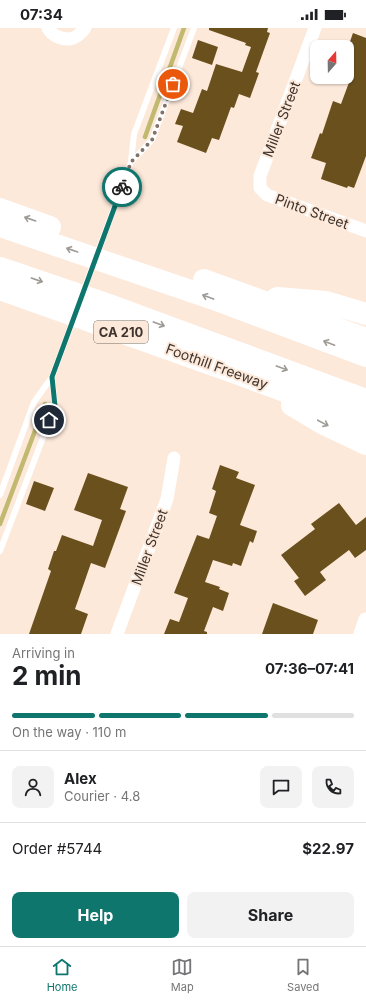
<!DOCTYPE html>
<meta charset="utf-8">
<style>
:root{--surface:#fff;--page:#f2f2f2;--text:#202124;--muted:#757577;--line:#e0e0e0;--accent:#0f766e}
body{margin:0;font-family:Inter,sans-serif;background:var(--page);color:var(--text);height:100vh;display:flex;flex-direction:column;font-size:15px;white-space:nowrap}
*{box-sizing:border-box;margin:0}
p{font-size:13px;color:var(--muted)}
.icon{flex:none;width:22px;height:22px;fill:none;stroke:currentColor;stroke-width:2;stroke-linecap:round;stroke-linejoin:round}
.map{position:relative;height:606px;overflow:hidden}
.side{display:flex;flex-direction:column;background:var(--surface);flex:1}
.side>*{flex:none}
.needle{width:26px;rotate:20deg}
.buttons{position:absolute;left:310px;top:12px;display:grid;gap:8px}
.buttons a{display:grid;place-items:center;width:44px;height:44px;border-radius:8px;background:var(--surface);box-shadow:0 1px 3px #0004;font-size:20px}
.pin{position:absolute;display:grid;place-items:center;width:34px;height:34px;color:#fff;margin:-17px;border:2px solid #fff;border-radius:50%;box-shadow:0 1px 4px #0007}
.courier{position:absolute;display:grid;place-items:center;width:40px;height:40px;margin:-20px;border:3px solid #0f766e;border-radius:50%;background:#fff;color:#222;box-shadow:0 1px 5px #0007}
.headline em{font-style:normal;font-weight:700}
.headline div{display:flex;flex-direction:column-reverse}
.headline{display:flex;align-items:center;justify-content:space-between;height:68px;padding:0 12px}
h1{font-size:26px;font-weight:700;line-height:30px}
.bar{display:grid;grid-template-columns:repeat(4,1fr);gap:6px 4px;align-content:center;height:48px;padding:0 12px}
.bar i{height:5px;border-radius:3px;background:var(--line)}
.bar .on{background:var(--accent)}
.bar p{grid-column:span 4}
.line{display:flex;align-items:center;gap:10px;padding:0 12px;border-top:1px solid var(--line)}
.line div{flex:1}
.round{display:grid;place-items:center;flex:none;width:42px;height:42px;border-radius:8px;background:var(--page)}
.primary-button{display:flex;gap:8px;margin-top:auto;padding:8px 12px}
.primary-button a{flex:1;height:46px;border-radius:8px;background:var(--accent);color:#fff;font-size:16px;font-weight:700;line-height:46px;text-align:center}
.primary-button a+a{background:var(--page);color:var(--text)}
.status{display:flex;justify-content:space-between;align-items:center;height:28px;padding:0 20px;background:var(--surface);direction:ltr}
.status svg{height:11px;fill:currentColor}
.tab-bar{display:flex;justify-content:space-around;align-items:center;height:56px;border-top:1px solid var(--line);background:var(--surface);font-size:11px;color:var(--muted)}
.tab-bar a{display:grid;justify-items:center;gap:2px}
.tab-bar .on{color:var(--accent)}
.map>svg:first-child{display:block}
</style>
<div class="status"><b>07:34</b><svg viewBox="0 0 49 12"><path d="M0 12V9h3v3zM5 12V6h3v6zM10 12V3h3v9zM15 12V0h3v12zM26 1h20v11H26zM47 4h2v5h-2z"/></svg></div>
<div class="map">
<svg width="366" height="606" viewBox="0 0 366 606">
<rect width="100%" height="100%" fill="#fde9da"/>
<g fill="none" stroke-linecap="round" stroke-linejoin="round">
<!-- stream -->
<path stroke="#c2b971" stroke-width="4.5" d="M145,109L184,0
M0,496L45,376"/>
</g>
<!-- building -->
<path fill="#6a501d" d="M209,0H268L267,4L270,5L256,44L259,45L250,70L239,66L234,80L231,79L219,112L212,110L206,125L177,114L183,98L175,96L181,81L193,85L202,61L207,63L216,36L242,44L251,19L245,17L246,15L209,2Z
M353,5L366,10V128L354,160L348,158L347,160L321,151L326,135L311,130L320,105L322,106L333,73L341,76L351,49L347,47V22Z
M198,12L218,19L212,37L192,30Z
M220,437L239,444L236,450L255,457L240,497L257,503L253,515L250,513L241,538L233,535L232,538L213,532L205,554L220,559L219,561L229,565L223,583L213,579L204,603L207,604V606H164L170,591L179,594L188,570L174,565L197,507L209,511L217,488L209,485L216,463L212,461Z
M88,445L128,459L120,481L126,483L105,540L91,535L75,581L88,586L81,606H29L51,543L48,541L54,523H56L62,507L93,518L102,492L74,482Z
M34,453L54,460L45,483L26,476Z
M339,475L356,497L366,489V522L355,530L349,522L320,544L326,552L305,568L294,553L299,550L281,527L315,501L311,496Z
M273,575L318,592L313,606H262Z"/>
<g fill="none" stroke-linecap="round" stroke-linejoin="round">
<!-- service -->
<path stroke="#fff" stroke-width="6" d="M131,134L152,112L194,0
M83,264L131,134L134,106L174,0
M0,467L34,374L52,349L73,292
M0,523L55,378L52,349"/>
<!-- minor -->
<path stroke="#fff" stroke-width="13" d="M48,0C52,8 64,13 73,10C77,9 83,3 85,0
M315,0L260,148V160L267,167L366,203
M117,606L167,471L174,430
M360,606L365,591"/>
<!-- motorway -->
<path stroke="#fff" stroke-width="22" d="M0,181L50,199
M0,198L211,270L366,328
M0,240L112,278L366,372
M204,252L366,311
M0,261L241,347L366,393
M277,270L326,274L366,286
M292,377L322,395L366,416"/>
</g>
<!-- one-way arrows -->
<defs><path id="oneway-shaft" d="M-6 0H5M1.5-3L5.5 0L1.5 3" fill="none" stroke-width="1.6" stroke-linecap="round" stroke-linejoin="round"/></defs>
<g stroke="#9e9a96">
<use href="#oneway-shaft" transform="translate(30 191) rotate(-161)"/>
<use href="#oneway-shaft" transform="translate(72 222) rotate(-161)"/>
<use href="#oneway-shaft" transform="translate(37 252) rotate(19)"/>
<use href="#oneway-shaft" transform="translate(208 269) rotate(-160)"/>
<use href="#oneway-shaft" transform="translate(159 296) rotate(20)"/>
<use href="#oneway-shaft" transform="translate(329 315) rotate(-159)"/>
<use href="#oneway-shaft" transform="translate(282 340) rotate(20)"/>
<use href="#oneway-shaft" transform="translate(323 395) rotate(28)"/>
</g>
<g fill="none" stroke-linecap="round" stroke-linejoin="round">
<!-- done -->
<path stroke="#81736a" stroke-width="4" stroke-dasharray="0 7.2" d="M122,159L131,134L152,112L173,56"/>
<!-- route -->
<path stroke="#0f766e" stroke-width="5" d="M49,392L55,378L52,349L122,159"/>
</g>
<g text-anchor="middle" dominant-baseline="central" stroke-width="4" stroke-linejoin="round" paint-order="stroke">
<!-- shield labels -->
<rect fill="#fde9da" stroke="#776a61" stroke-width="1" x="94" y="293" width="54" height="22" rx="3"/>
<g font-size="13" font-weight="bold" fill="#3e342d">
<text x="121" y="304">CA 210</text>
</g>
<!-- street labels -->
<g font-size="14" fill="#3e342d" stroke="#fde9da">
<text transform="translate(281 91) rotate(-69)">Miller Street</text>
<text transform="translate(312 183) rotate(20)">Pinto Street</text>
<text transform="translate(217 338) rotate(20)">Foothill Freeway</text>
<text transform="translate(149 519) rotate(-70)">Miller Street</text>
</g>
</g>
</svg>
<div class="buttons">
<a><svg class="needle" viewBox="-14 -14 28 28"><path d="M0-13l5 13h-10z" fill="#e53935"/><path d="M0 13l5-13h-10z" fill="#757577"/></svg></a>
</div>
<div class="pin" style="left:173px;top:56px;background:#ea580c"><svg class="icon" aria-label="bag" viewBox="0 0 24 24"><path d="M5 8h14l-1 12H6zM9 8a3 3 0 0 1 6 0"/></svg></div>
<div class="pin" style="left:49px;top:392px;background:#1f2937"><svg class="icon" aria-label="home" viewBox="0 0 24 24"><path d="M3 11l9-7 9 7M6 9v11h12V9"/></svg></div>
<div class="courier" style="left:122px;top:159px"><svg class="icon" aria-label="bike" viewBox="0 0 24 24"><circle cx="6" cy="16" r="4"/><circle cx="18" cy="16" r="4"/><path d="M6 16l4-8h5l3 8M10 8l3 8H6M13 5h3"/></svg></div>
</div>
<section class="side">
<div class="headline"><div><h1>2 min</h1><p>Arriving in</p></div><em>07:36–07:41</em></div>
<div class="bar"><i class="on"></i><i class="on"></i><i class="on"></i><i></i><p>On the way · 110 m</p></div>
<div class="line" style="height:72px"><a class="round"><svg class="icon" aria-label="person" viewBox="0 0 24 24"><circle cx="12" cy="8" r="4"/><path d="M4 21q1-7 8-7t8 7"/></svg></a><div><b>Alex</b><p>Courier · 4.8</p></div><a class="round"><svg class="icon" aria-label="chat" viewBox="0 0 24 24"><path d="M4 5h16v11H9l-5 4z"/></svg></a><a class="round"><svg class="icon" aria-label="phone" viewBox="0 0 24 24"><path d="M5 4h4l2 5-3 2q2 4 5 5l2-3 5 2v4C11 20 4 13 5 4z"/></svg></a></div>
<div class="line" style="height:52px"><div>Order #5744</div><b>$22.97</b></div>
<div class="primary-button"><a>Help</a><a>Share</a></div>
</section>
<nav class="tab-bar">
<a class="on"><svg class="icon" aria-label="home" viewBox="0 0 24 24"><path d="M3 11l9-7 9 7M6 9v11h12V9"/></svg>Home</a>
<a><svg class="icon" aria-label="map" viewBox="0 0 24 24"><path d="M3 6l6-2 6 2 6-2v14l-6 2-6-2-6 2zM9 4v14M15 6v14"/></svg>Map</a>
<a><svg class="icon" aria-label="saved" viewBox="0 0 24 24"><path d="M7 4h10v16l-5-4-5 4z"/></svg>Saved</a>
</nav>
